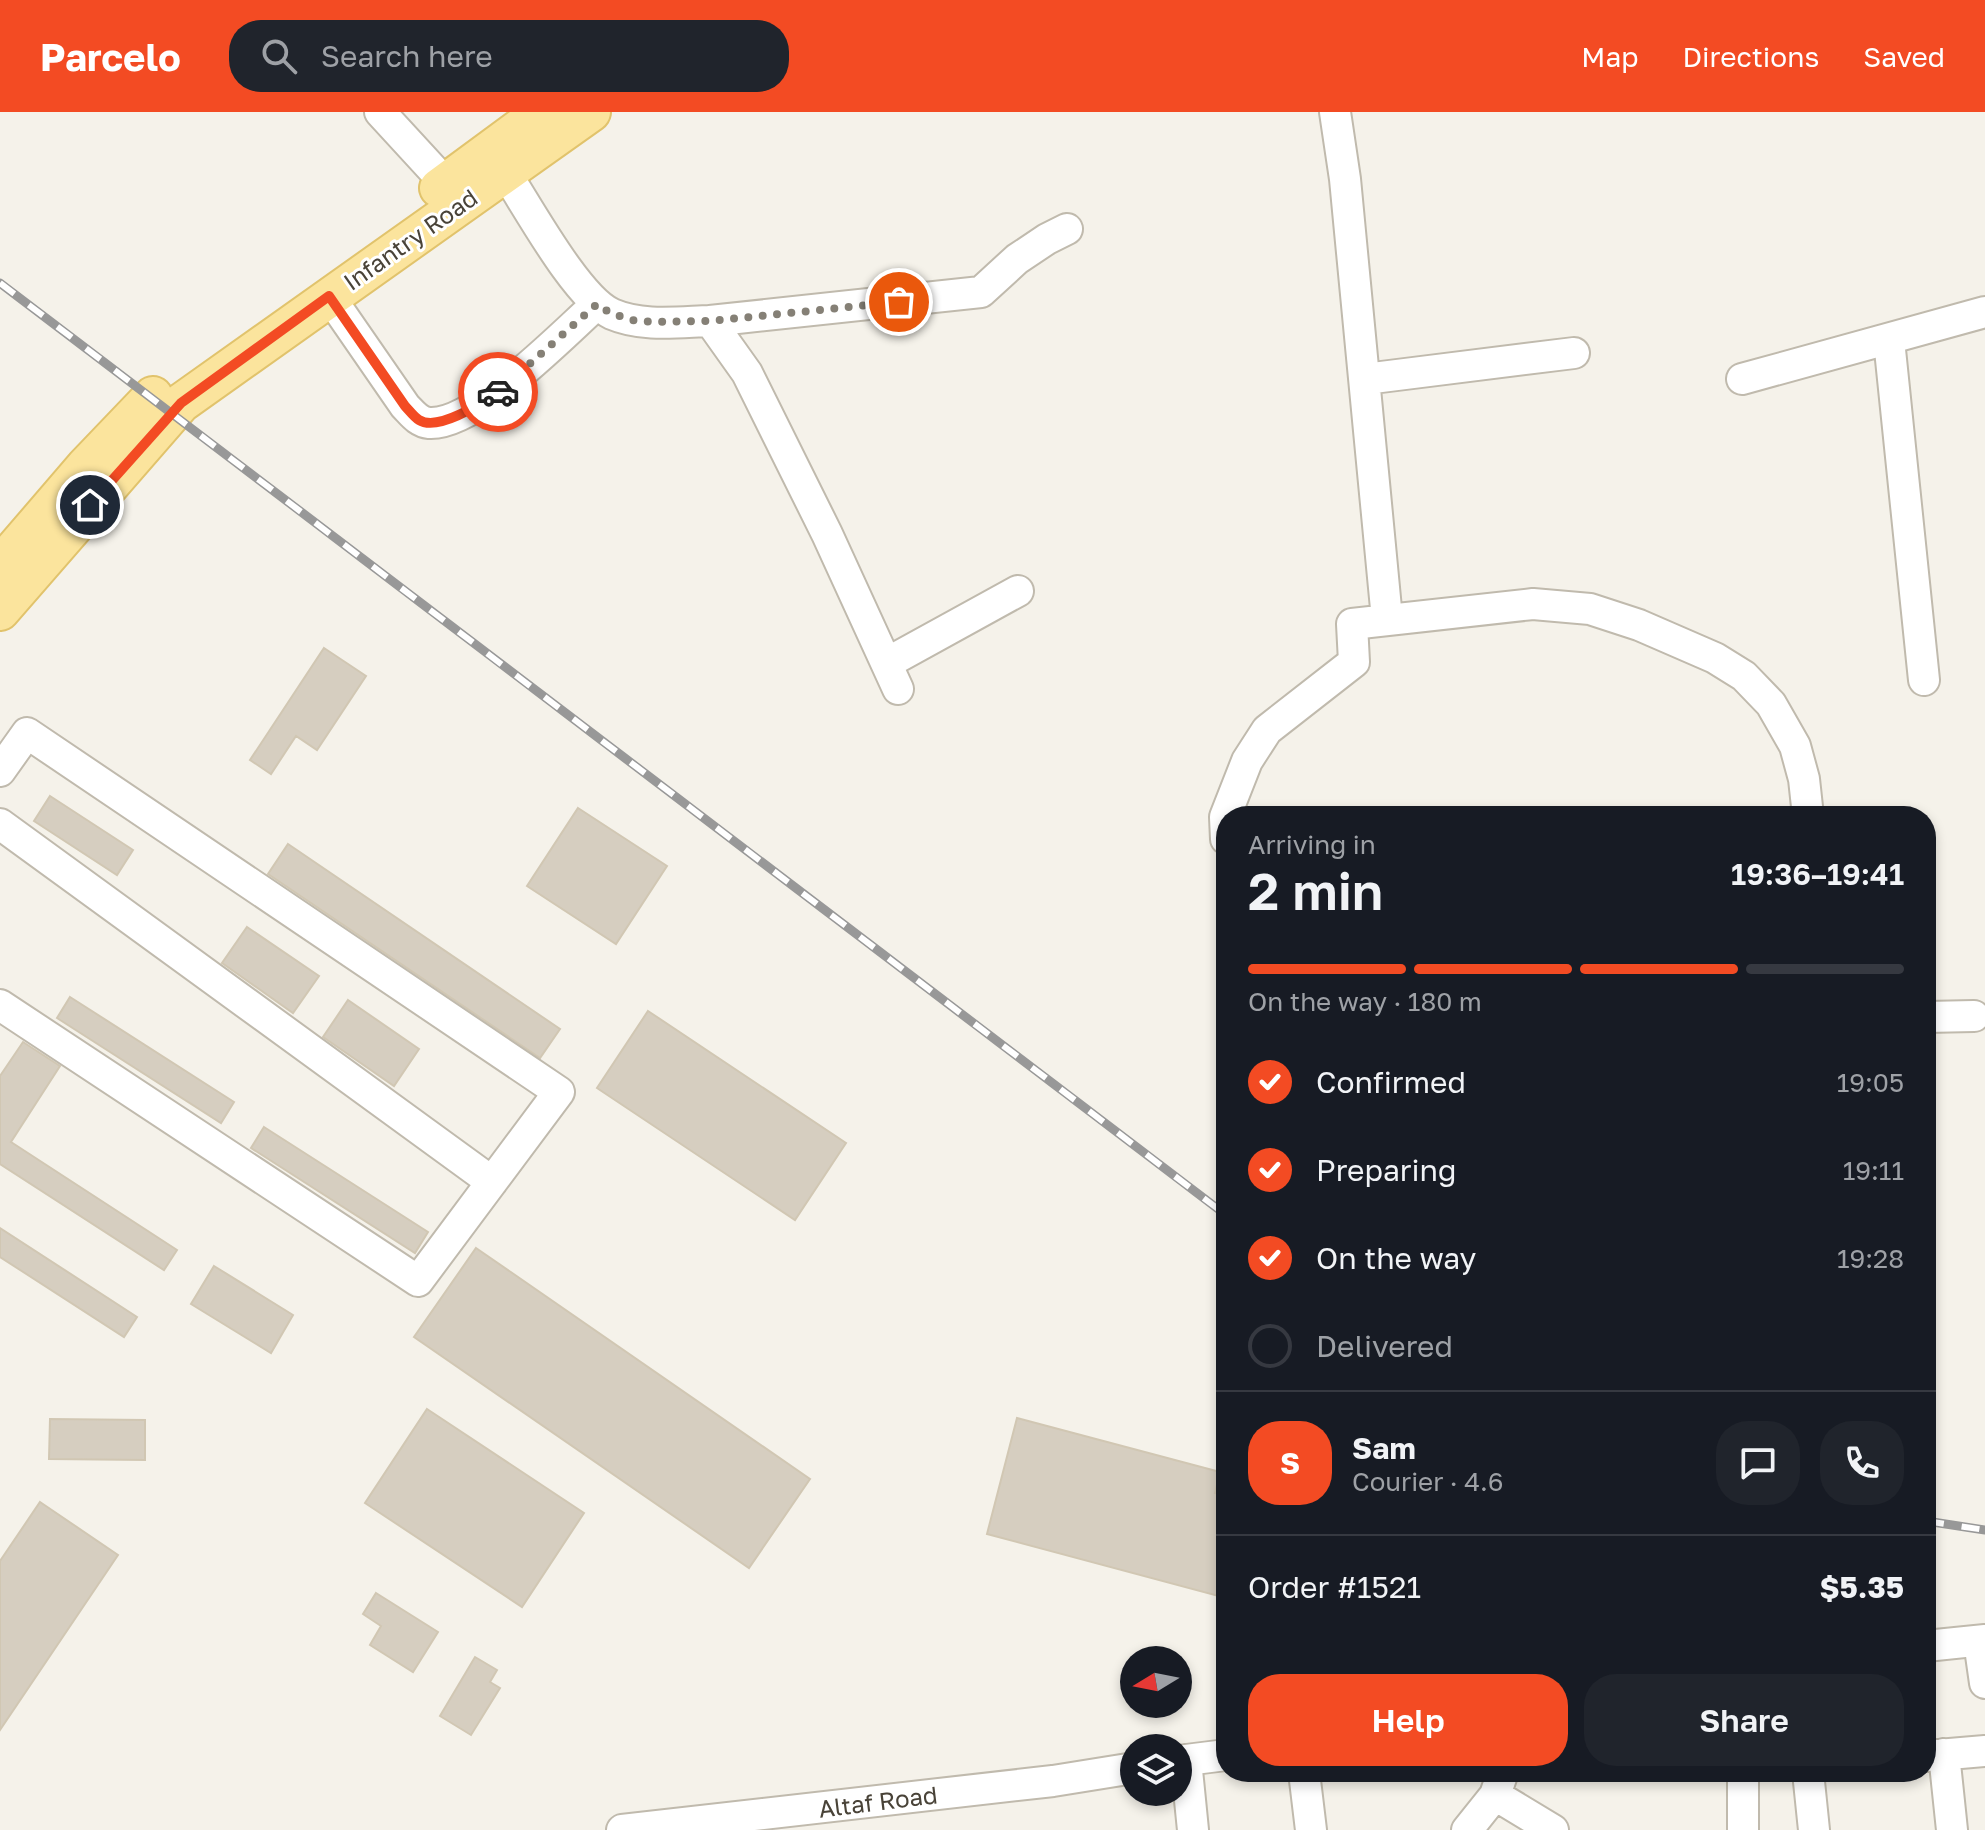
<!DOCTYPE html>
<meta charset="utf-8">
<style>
:root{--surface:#171b24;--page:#20242c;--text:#f1f3f6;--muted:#9ea1a6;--line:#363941;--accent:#f34b23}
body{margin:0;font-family:"Golos Text",sans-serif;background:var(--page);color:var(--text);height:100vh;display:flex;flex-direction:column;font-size:30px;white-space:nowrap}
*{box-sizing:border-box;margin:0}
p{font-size:26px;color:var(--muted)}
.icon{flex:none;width:44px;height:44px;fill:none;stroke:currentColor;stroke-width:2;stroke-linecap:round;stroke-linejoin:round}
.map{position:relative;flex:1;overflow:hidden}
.panel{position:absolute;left:1216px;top:694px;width:720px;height:976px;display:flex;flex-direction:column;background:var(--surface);border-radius:32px;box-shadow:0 4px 12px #0003}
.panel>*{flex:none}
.needle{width:52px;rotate:260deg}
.tools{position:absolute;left:1120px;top:1534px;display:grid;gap:16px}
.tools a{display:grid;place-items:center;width:72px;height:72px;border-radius:50%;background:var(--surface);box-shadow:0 4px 12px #0003;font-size:40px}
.pin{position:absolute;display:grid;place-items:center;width:68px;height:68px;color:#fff;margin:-34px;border:4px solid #fff;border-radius:50%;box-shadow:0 2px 8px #0007}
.courier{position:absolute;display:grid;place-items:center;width:80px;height:80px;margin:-40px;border:6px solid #f34b23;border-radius:50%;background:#fff;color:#222;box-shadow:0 2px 10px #0007}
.summary em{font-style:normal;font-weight:600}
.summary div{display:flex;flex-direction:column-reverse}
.summary{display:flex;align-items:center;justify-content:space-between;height:136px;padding:0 32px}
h1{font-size:52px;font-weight:600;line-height:60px}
.bar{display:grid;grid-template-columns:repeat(4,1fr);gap:12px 8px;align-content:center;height:96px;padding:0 32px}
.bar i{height:10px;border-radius:6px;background:var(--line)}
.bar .selected{background:var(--accent)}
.bar p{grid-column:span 4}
.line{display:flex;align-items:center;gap:20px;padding:0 32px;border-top:2px solid var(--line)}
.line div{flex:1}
.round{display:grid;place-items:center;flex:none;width:84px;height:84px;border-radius:32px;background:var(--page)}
ol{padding:0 32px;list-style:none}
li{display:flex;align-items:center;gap:24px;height:88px}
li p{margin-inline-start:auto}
li .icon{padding:8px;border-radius:50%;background:var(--accent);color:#fff;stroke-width:4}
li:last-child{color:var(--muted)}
li i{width:44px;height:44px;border:4px solid var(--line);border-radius:50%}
.button{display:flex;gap:16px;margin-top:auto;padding:16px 32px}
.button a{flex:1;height:92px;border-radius:32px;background:var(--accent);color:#fff;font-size:32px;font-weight:600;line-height:92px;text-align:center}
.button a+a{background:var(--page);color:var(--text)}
header{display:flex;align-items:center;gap:48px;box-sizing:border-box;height:112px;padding:0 40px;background:var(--accent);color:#fff}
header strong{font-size:38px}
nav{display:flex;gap:44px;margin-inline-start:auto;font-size:28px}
.search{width:560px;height:72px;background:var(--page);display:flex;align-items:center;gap:20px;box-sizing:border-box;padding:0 28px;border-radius:32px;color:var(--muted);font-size:30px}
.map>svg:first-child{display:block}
</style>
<header>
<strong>Parcelo</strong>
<div class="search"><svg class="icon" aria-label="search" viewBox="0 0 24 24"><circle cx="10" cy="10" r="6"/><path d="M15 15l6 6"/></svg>Search here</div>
<nav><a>Map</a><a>Directions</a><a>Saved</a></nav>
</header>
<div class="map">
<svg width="1985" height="1718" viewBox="0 0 1985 1718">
<rect width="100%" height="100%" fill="#f5f2ea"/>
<!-- building -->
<path fill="#d6cec0" stroke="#d1c7b3" stroke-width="2" d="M324,536L366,564L317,638L296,624L271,662L250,648Z
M50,684L133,738L117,763L34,709Z
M578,696L667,754L616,832L527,774Z
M288,732L560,917L540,946L268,762Z
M247,815L319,864L293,901L222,851Z
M70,885L234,990L221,1011L57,906Z
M348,888L419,937L394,974L323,925Z
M648,899L846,1031L795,1108L597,976Z
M23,930L60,954L11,1030L177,1138L164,1158L0,1052V964Z
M264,1015L428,1120L415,1141L251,1036Z
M0,1116L137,1205L124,1225L0,1145Z
M476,1136L810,1367L749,1456L414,1225Z
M214,1154L293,1203L271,1241L191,1192Z
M427,1297L584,1401L522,1495L365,1391Z
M1017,1306L1220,1360L1215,1381L1226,1382V1486L987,1422Z
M50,1307L145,1308V1348L49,1347Z
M40,1390L118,1443L0,1618V1449Z
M376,1481L438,1520L413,1560L370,1533L381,1514L363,1502Z
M475,1545L497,1558L490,1570L500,1576L471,1623L440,1604Z"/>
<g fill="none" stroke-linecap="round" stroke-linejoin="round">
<!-- minor casing -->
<g stroke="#c0baad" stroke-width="34">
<path id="minor" d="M380,0L460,87
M1335,0L1345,67L1387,507
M505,60C528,95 577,186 612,202C642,215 678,210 710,209L747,261L827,422L898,577
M329,184L405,294C412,301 418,310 429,311C475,314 563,222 597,192
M710,209L981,180L1017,147L1047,127L1067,117
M1889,228L1924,568
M1365,267L1574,241
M1742,267L1985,200
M887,551L1018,479
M0,659L27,621L559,980L418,1169L0,893
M0,712L492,1070
M1226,727L1225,705L1247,649L1267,618L1354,550L1352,512L1533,492L1590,497L1639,513L1715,546L1744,564L1771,592L1795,634L1804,667L1808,704
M1926,905L1974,904
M1979,1529L1985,1571
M1926,1534L1985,1528
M1944,1642L1952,1718
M1926,1644L1985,1639
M1186,1648L1193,1718
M1178,1649L1226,1643
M1304,1660L1311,1718
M1503,1660L1495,1683L1553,1718
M1808,1660L1814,1718
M622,1718L1053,1669L1134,1656
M1467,1718L1495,1683
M1743,1718V1660"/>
</g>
<!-- major casing -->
<g stroke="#e1c36c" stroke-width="42">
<path id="major" d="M439,76L542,0
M0,454L86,354L153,284
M0,499L181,291L591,0"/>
</g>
<!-- minor -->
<use href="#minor" stroke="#fff" stroke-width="30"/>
<!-- major -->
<use href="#major" stroke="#fbe49d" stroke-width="38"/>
<!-- rail casing -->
<g stroke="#989898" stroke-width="9">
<path id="rail" d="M0,171L1226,1103
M1926,1409L1985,1418"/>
</g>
<!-- rail -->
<use href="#rail" stroke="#fff" stroke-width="6" stroke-dasharray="18" stroke-linecap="butt"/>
</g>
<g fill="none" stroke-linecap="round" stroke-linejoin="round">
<!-- done -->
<path stroke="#858076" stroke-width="8" stroke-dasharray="0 14.4" d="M498,280L597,192L610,201L632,208L653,210L710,209L899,190"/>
<!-- route -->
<path stroke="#f34b23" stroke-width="10" d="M90,393L181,291L329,184L405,294C409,298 414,305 419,308C438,320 482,291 498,280"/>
</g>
<g text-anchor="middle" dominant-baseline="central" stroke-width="6" stroke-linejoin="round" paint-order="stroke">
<!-- street labels -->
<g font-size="24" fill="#494338" stroke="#fff">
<text transform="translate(410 127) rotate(-35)">Infantry Road</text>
<text transform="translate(878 1689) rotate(-7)">Altaf Road</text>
</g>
</g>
</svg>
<div class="tools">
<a><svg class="needle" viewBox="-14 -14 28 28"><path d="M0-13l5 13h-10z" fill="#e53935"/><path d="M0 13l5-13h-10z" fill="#9ea1a6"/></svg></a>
<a><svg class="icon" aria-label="layers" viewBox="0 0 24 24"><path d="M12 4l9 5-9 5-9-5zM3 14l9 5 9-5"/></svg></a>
</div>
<div class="pin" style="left:899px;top:190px;background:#ea580c"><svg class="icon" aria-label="bag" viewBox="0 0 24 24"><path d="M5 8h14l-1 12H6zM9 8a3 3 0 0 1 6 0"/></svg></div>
<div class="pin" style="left:90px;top:393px;background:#1f2937"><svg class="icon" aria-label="home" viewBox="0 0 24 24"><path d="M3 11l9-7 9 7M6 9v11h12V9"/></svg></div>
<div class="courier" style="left:498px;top:280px"><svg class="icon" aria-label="car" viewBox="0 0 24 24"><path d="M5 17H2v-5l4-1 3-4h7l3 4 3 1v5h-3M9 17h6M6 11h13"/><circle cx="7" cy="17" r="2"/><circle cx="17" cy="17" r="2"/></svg></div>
<section class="panel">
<div class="summary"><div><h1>2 min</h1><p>Arriving in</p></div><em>19:36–19:41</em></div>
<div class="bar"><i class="selected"></i><i class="selected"></i><i class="selected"></i><i></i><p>On the way · 180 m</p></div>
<ol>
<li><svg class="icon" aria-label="check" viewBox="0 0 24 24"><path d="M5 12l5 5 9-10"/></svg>Confirmed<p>19:05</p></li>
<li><svg class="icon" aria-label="check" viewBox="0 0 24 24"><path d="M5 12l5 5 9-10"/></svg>Preparing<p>19:11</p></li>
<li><svg class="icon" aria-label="check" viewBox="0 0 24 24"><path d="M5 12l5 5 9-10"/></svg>On the way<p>19:28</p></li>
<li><i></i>Delivered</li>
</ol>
<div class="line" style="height:144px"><b class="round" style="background:var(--accent);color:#fff">S</b><div><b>Sam</b><p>Courier · 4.6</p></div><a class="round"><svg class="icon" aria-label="chat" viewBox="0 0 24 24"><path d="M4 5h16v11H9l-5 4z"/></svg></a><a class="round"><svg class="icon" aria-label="phone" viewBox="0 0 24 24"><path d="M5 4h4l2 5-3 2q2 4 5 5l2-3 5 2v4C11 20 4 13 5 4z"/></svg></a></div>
<div class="line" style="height:104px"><div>Order #1521</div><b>$5.35</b></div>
<div class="button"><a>Help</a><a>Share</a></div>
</section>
</div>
